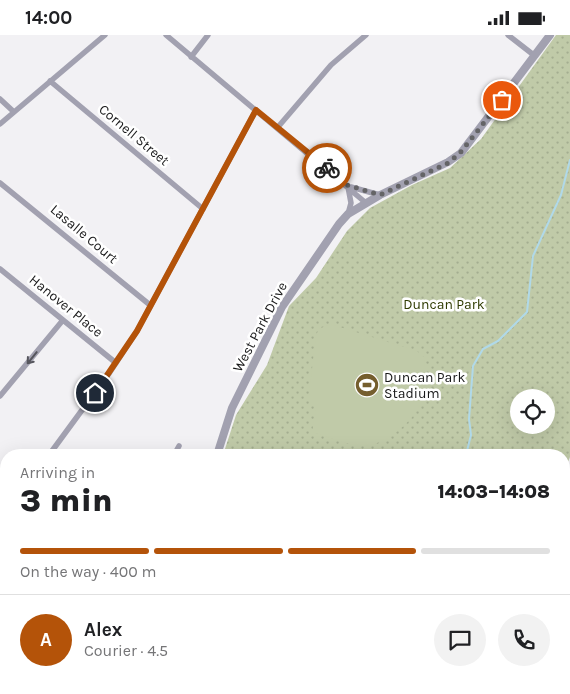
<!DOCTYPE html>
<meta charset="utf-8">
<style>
:root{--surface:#fff;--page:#f2f2f2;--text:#202124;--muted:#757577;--line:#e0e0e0;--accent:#b45309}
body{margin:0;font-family:Karla,sans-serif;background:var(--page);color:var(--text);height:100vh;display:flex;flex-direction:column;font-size:19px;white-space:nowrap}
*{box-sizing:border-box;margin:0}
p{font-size:16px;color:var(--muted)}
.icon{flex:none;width:28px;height:28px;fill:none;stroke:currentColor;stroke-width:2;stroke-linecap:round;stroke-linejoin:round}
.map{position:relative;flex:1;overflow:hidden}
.side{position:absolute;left:0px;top:414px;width:570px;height:246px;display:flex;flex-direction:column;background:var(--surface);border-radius:20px 20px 0 0;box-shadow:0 5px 20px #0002}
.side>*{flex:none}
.fabs{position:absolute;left:510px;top:354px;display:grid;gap:10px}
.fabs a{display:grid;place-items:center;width:45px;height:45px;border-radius:50%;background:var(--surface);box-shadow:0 5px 20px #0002;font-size:25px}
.pin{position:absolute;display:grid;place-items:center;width:42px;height:42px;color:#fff;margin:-21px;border:2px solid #fff;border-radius:50%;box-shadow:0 1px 5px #0007}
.courier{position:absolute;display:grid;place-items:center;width:50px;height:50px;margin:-25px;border:4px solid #b45309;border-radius:50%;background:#fff;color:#222;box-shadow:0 1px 6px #0007}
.overview em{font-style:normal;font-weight:800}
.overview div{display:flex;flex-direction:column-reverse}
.overview{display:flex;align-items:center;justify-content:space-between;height:85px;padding:0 20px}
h1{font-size:32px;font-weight:800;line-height:38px}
.bar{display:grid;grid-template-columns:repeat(4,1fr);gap:8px 5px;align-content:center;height:60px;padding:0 20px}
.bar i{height:6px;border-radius:4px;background:var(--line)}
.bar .selected{background:var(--accent)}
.bar p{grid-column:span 4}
.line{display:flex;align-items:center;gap:12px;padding:0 20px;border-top:1px solid var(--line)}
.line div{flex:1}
.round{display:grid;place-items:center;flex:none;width:52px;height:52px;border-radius:26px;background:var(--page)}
.status{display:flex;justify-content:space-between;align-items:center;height:35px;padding:0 25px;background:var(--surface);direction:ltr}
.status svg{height:14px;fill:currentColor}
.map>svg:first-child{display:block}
</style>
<div class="status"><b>14:00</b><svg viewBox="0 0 49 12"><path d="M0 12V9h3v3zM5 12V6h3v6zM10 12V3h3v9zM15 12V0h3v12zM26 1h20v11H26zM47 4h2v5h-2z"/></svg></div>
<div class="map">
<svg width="570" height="659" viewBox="0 0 570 659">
<defs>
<pattern id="forest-crowns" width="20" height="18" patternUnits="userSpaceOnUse" patternTransform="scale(1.25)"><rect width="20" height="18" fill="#afb997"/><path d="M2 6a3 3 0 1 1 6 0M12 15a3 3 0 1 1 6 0" fill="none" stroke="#969e82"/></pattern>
<pattern id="park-dots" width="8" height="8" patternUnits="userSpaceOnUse" patternTransform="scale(1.25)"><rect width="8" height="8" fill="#c0caa8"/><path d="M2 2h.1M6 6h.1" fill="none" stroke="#a4ad90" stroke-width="1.8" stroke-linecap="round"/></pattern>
</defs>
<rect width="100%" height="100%" fill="#f2f1f4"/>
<!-- forest -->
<path fill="url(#forest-crowns)" d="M177,654H224L225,659H173Z"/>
<!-- park -->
<path fill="url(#park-dots)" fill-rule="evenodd" d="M556,0H570V422L564,437V420H223L236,380L267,330L289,271L316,243L347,196L370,173L412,150L450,133L481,104ZM519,362H546V390H519Z
M242,654H490L489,659H242Z"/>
<!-- garden -->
<path fill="#c0caa8" d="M330,289L417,316L424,322C424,335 426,351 422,364C417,385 382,413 361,411C345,409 327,402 312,397L316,376L309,359L316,300L319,294Z"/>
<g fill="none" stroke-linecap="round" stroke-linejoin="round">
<!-- stream -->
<path stroke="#b0d9e9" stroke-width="2" d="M466,420L471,400L469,384L473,331L483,314L498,306L527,277L533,221L561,160L570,125
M437,659L439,654"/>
<!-- minor -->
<path stroke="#a2a1b0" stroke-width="5.5" d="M166,0L366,168
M508,0L535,21
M191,22L208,0
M50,46L203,174
M0,64L14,77
M0,89L105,0
M278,92L331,30L366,0
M0,148L150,270
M348,152L351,168L348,179
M351,152L380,160
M0,234L116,328
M0,361L63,285
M49,420L110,337L137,296L256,75
M174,420L179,411
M564,456L570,441
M0,486L6,477
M0,541L6,546
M2,659L6,651
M496,659L497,654"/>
<!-- tertiary -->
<path stroke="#a2a1b0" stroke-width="8" d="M217,420L232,373L282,272L339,189L348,179L380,160L448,127L461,118L550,0
M236,654L237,659"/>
</g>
<!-- one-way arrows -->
<defs><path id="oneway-shaft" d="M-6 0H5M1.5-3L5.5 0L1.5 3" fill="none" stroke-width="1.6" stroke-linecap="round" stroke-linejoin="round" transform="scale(1.25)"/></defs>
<use stroke="#56565d" href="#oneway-shaft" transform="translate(32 323) rotate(129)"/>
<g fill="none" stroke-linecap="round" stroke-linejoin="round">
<!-- done -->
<path stroke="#646466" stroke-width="5" stroke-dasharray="0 9" d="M327,133L347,150L380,160L448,128L460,118L502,65"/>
<!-- route -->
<path stroke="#b45309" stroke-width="6" d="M95,358L137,296L256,75L327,133"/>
</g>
<!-- icons -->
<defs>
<g id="stadium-disc" transform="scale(1.25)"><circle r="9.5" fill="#755e2e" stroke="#fff"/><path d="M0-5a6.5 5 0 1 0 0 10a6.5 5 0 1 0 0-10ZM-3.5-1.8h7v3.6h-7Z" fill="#fff"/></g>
</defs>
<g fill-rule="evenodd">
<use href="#stadium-disc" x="367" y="350"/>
</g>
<g text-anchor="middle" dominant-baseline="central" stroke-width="5" stroke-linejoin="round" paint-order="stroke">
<!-- street labels -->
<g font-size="14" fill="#181819" stroke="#fff">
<text transform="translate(134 100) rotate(40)">Cornell Street</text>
<text transform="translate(84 199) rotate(40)">Lasalle Court</text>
<text transform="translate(66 271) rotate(39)">Hanover Place</text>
<text transform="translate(260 292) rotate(-62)">West Park Drive</text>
</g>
<!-- park labels -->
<g font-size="14" fill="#2f3b01" stroke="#fff">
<text x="444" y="269">Duncan Park</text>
</g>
<!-- poi labels -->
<g font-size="14" fill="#181819" stroke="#fff" text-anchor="start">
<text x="384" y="342">Duncan Park<tspan x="384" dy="16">Stadium</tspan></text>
</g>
</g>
</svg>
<div class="fabs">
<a><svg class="icon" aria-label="locate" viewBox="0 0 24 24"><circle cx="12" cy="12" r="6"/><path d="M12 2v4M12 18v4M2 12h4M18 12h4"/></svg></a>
</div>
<div class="pin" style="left:502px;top:65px;background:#ea580c"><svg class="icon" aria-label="bag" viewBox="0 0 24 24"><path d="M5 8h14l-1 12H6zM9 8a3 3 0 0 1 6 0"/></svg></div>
<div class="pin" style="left:95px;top:358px;background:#1f2937"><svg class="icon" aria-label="home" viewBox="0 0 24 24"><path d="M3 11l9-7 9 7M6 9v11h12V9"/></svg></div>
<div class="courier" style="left:327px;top:133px"><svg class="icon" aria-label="bike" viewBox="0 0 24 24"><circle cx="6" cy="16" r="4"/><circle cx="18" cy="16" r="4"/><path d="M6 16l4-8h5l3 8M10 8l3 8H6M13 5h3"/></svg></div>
<section class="side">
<div class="overview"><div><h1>3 min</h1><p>Arriving in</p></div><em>14:03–14:08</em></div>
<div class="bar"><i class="selected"></i><i class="selected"></i><i class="selected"></i><i></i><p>On the way · 400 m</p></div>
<div class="line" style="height:90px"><b class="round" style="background:var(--accent);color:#fff">A</b><div><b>Alex</b><p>Courier · 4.5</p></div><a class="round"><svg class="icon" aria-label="chat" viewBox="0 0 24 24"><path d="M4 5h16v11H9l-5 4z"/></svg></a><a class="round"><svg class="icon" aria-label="phone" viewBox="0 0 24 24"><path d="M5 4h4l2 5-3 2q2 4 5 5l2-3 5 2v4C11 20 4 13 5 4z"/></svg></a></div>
</section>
</div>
